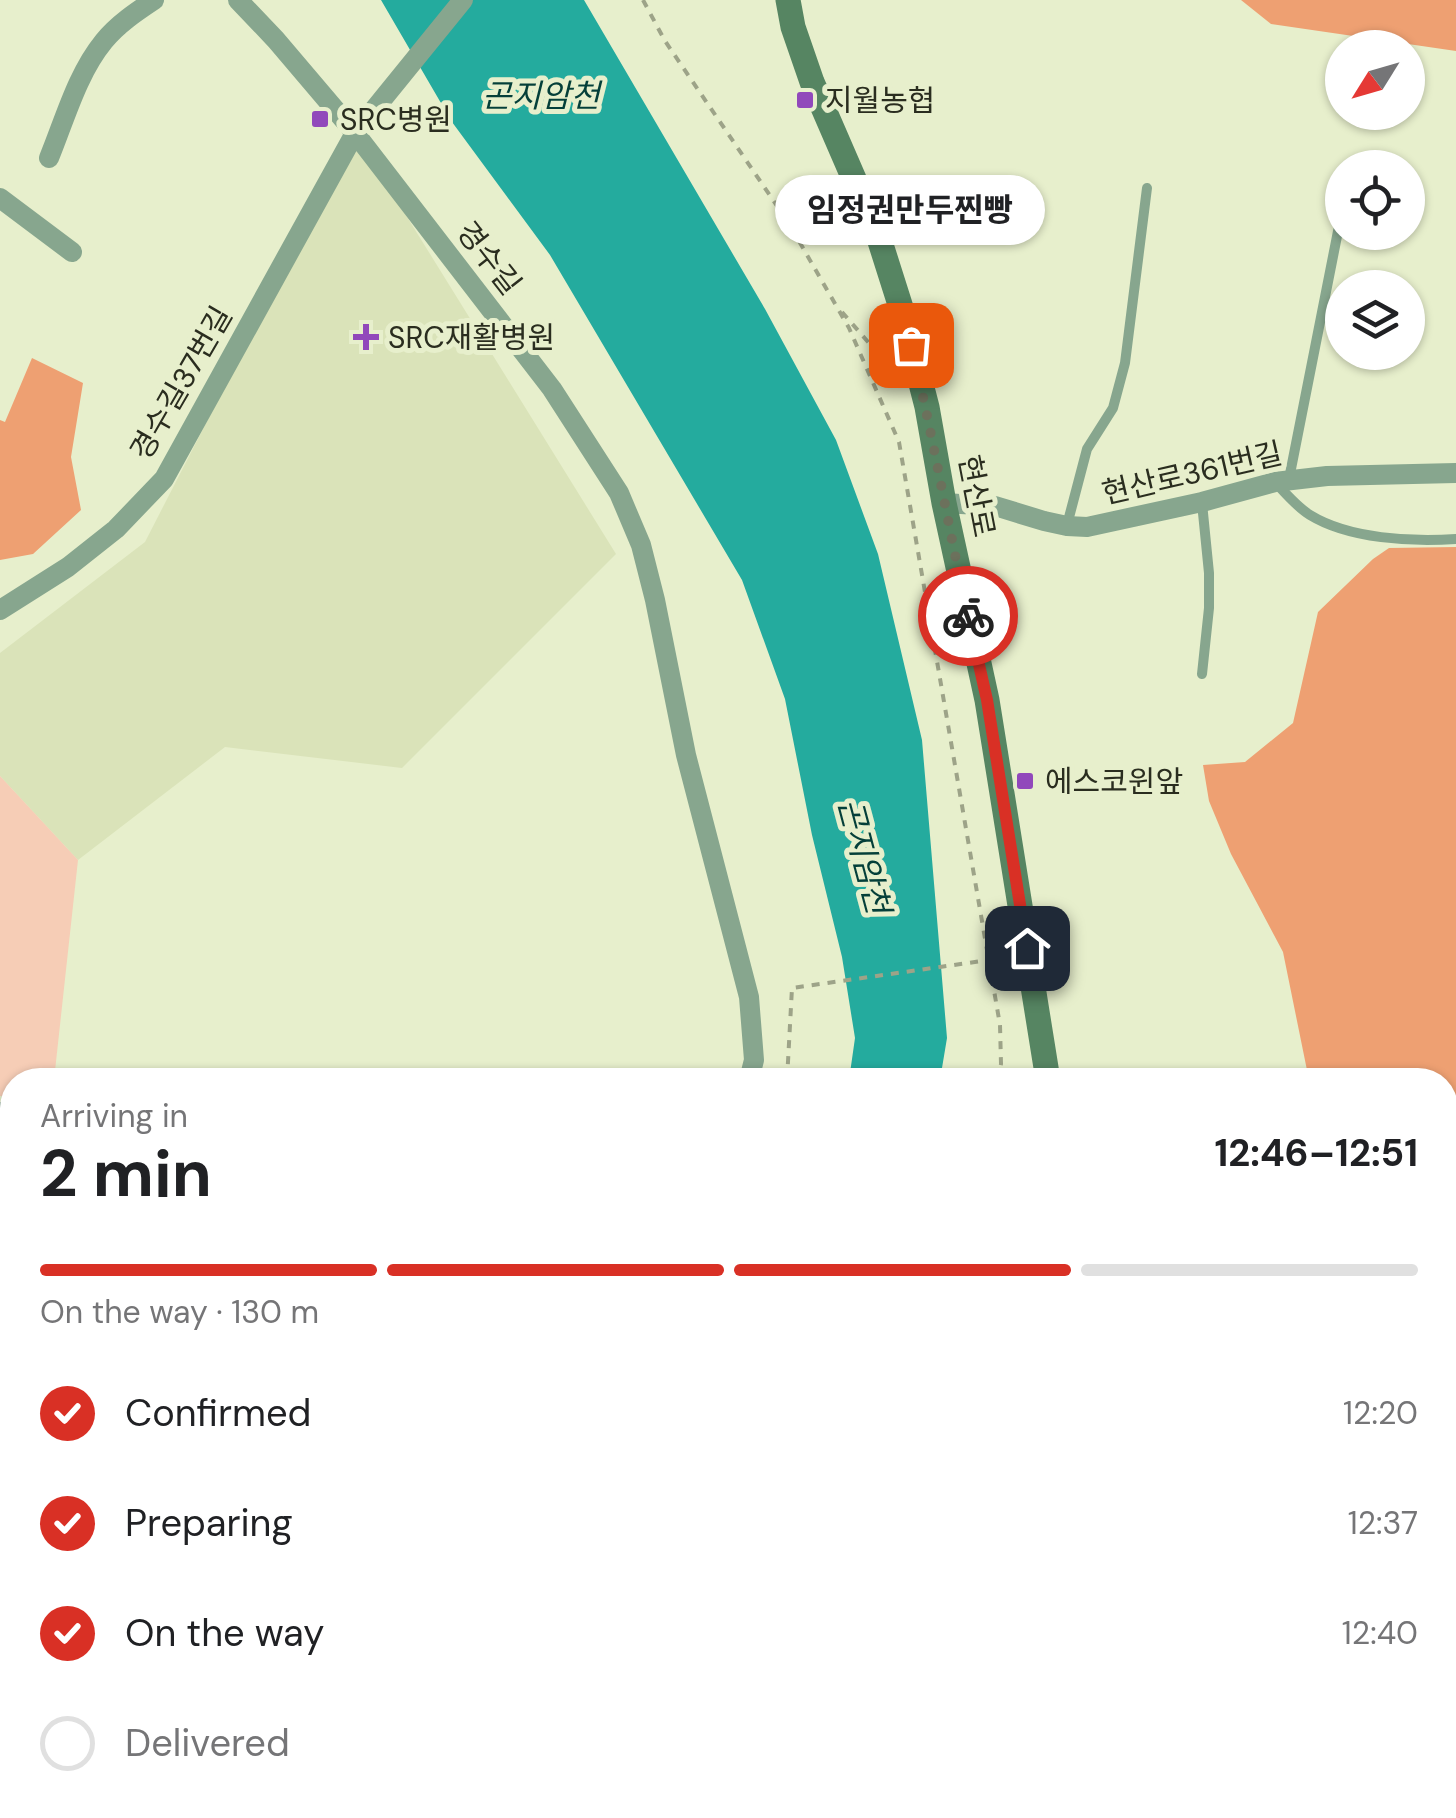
<!DOCTYPE html>
<meta charset="utf-8">
<style>
:root{--surface:#fff;--page:#f6f6f6;--text:#202124;--muted:#757577;--line:#e0e0e0;--accent:#d93025}
body{margin:0;font-family:"DM Sans","Noto Sans KR",sans-serif;background:var(--page);color:var(--text);height:100vh;display:flex;flex-direction:column;font-size:38px;white-space:nowrap}
*{box-sizing:border-box;margin:0}
p{font-size:32px;color:var(--muted)}
.icon{flex:none;width:55px;height:55px;fill:none;stroke:currentColor;stroke-width:2;stroke-linecap:round;stroke-linejoin:round}
.map{position:relative;flex:1;overflow:hidden}
.sheet{position:absolute;left:0px;top:1068px;width:1458px;height:752px;display:flex;flex-direction:column;background:var(--surface);border-radius:40px 40px 0 0;box-shadow:0 2px 8px #0004}
.sheet>*{flex:none}
.needle{width:65px;rotate:233deg}
.buttons{position:absolute;left:1325px;top:30px;display:grid;gap:20px}
.buttons a{display:grid;place-items:center;width:100px;height:100px;border-radius:50%;background:var(--surface);box-shadow:0 2px 8px #0004;font-size:50px}
.pin{position:absolute;display:grid;place-items:center;width:85px;height:85px;color:#fff;margin:-42px;border-radius:20px;box-shadow:0 5px 15px #0006}
.courier{position:absolute;display:grid;place-items:center;width:100px;height:100px;margin:-50px;border:8px solid #d93025;border-radius:50%;background:#fff;color:#222;box-shadow:0 2px 12px #0007}
.bubble{position:absolute;height:70px;border-radius:35px;background:var(--surface);box-shadow:0 2px 8px #0004;font-size:32px;font-weight:700;line-height:70px;text-align:center}
.headline em{font-style:normal;font-weight:700}
.headline div{display:flex;flex-direction:column-reverse}
.headline{display:flex;align-items:center;justify-content:space-between;height:170px;padding:0 40px}
h1{font-size:65px;font-weight:700;line-height:75px}
.bar{display:grid;grid-template-columns:repeat(4,1fr);gap:15px 10px;align-content:center;height:120px;padding:0 40px}
.bar i{height:12px;border-radius:8px;background:var(--line)}
.bar .selected{background:var(--accent)}
.bar p{grid-column:span 4}
ol{padding:0 40px;list-style:none}
li{display:flex;align-items:center;gap:30px;height:110px}
li p{margin-inline-start:auto}
li .icon{padding:10px;border-radius:50%;background:var(--accent);color:#fff;stroke-width:4}
li:last-child{color:var(--muted)}
li i{width:55px;height:55px;border:5px solid var(--line);border-radius:50%}
.map>svg:first-child{display:block}
</style>
<div class="map">
<svg width="1456" height="1818" viewBox="0 0 1456 1818">
<rect width="100%" height="100%" fill="#e7efcc"/>
<!-- built -->
<path fill="#dae3b9" d="M355,133L616,554L402,768L225,747L78,860L0,776V653L145,542Z"/>
<!-- green -->
<path fill="#f6cdb6" d="M0,776L78,860L54,1080H12V1097L0,1096Z"/>
<!-- forest -->
<path fill="#eea072" d="M1241,0H1456V51L1271,24Z
M32,358L83,383L71,457L81,510L33,554L0,560V420L5,422Z
M1456,547V1457L1445,1445V1080H1309L1283,952L1231,854L1209,801L1203,765L1245,762L1293,723L1318,612L1373,559L1389,548Z
M1456,1479V1620L1445,1610V1486Z
M0,1570H12V1808H244L230,1818H0Z
M279,1808H1038L1039,1818H280Z"/>
<!-- water -->
<path fill="#24ab9e" d="M381,0H584L765,309L836,440L878,554L922,740L947,1038L940,1080H849L855,1038L842,957L812,835L785,699L742,580L550,255L452,122Z
M0,1243L12,1244V1486L0,1485Z
M1105,1808H1291L1311,1818H1121Z"/>
<g fill="none" stroke-linecap="round" stroke-linejoin="round">
<!-- path -->
<path stroke="#9da388" stroke-width="4" stroke-dasharray="8 8" stroke-linecap="butt" d="M643,0L665,41L788,222L849,328L899,442L1000,1025L1001,1064L998,1080
M842,312L895,373
M787,1080L792,988L989,960
M0,1153L12,1154
M1445,1358L1456,1340
M1401,1808L1418,1818"/>
<!-- lane -->
<path stroke="#87a68e" stroke-width="10" d="M1289,479L1342,211
M1276,483C1286,494 1297,507 1310,515C1349,539 1412,542 1456,539
M1067,525L1087,449L1113,408L1125,363L1147,188
M1202,674L1209,608V573L1202,503"/>
<!-- street -->
<path stroke="#87a68e" stroke-width="20" d="M238,0L276,40L355,133L552,389L619,493L641,545L655,600L686,755L749,997L754,1060L749,1080
M49,158C65,119 77,74 104,41C118,24 136,12 154,0
M0,198L72,252
M944,503L995,506L1044,521L1067,526L1087,527L1202,502L1275,482L1327,476L1456,473
M0,610L68,567L116,529L164,479L355,133L463,0
M0,1112L12,1113
M0,1585L12,1588
M278,1818L293,1808"/>
<!-- secondary -->
<path stroke="#568562" stroke-width="25" d="M788,0L793,27L812,82L877,232L903,314L927,407L944,503L987,700L1048,1080
M0,1544H12
M1445,1769L1456,1776
M984,1808L995,1818
M1170,1808L1172,1818"/>
</g>
<g fill="none" stroke-linecap="round" stroke-linejoin="round">
<!-- done -->
<path stroke="#6c715c" stroke-width="10" stroke-dasharray="0 18" d="M911,345C933,435 948,526 968,616"/>
<!-- route -->
<path stroke="#d93025" stroke-width="12" d="M968,616L987,700L1027,948"/>
</g>
<!-- markers -->
<g fill="#9148bb" stroke="#e7efcc" stroke-width="4">
<rect x="795" y="90" width="20" height="20" rx="5"/>
<rect x="310" y="109" width="20" height="20" rx="5"/>
<path d="M361 322h10v10h10v10h-10v10h-10v-10h-10v-10h10z"/>
<rect x="1015" y="771" width="20" height="20" rx="5"/>
</g>
<g text-anchor="middle" dominant-baseline="central" stroke-width="10" stroke-linejoin="round" paint-order="stroke">
<!-- poi labels -->
<g font-size="30" fill="#2a2d1f" stroke="#e7efcc" text-anchor="start">
<text x="825" y="100">지월농협</text>
<text x="340" y="119">SRC병원</text>
<text x="388" y="337">SRC재활병원</text>
<text x="1045" y="781">에스코윈앞</text>
</g>
<!-- street labels -->
<g font-size="30" fill="#2a2d1f" stroke="#e7efcc">
<text transform="translate(489 258) rotate(52)">경수길</text>
<text transform="translate(181 383) rotate(-60)">경수길37번길</text>
<text transform="translate(1192 473) rotate(-13)">현산로361번길</text>
<text transform="translate(977 496) rotate(79)">현산로</text>
</g>
<!-- water labels -->
<g font-size="32" font-style="italic" fill="#043f39" stroke="#e7efcc">
<text x="541" y="96">곤지암천</text>
<text transform="translate(864 856) rotate(75)">곤지암천</text>
</g>
</g>
</svg>
<div class="buttons">
<a><svg class="needle" viewBox="-14 -14 28 28"><path d="M0-13l5 13h-10z" fill="#e53935"/><path d="M0 13l5-13h-10z" fill="#757577"/></svg></a>
<a><svg class="icon" aria-label="locate" viewBox="0 0 24 24"><circle cx="12" cy="12" r="6"/><path d="M12 2v4M12 18v4M2 12h4M18 12h4"/></svg></a>
<a><svg class="icon" aria-label="layers" viewBox="0 0 24 24"><path d="M12 4l9 5-9 5-9-5zM3 14l9 5 9-5"/></svg></a>
</div>
<div class="pin" style="left:911px;top:345px;background:#ea580c"><svg class="icon" aria-label="bag" viewBox="0 0 24 24"><path d="M5 8h14l-1 12H6zM9 8a3 3 0 0 1 6 0"/></svg></div>
<div class="pin" style="left:1027px;top:948px;background:#1f2937"><svg class="icon" aria-label="home" viewBox="0 0 24 24"><path d="M3 11l9-7 9 7M6 9v11h12V9"/></svg></div>
<div class="courier" style="left:968px;top:616px"><svg class="icon" aria-label="bike" viewBox="0 0 24 24"><circle cx="6" cy="16" r="4"/><circle cx="18" cy="16" r="4"/><path d="M6 16l4-8h5l3 8M10 8l3 8H6M13 5h3"/></svg></div>
<div class="bubble" style="left:775px;top:175px;width:270px">임정권만두찐빵</div>
<section class="sheet">
<div class="headline"><div><h1>2 min</h1><p>Arriving in</p></div><em>12:46–12:51</em></div>
<div class="bar"><i class="selected"></i><i class="selected"></i><i class="selected"></i><i></i><p>On the way · 130 m</p></div>
<ol>
<li><svg class="icon" aria-label="check" viewBox="0 0 24 24"><path d="M5 12l5 5 9-10"/></svg>Confirmed<p>12:20</p></li>
<li><svg class="icon" aria-label="check" viewBox="0 0 24 24"><path d="M5 12l5 5 9-10"/></svg>Preparing<p>12:37</p></li>
<li><svg class="icon" aria-label="check" viewBox="0 0 24 24"><path d="M5 12l5 5 9-10"/></svg>On the way<p>12:40</p></li>
<li><i></i>Delivered</li>
</ol>
</section>
</div>
